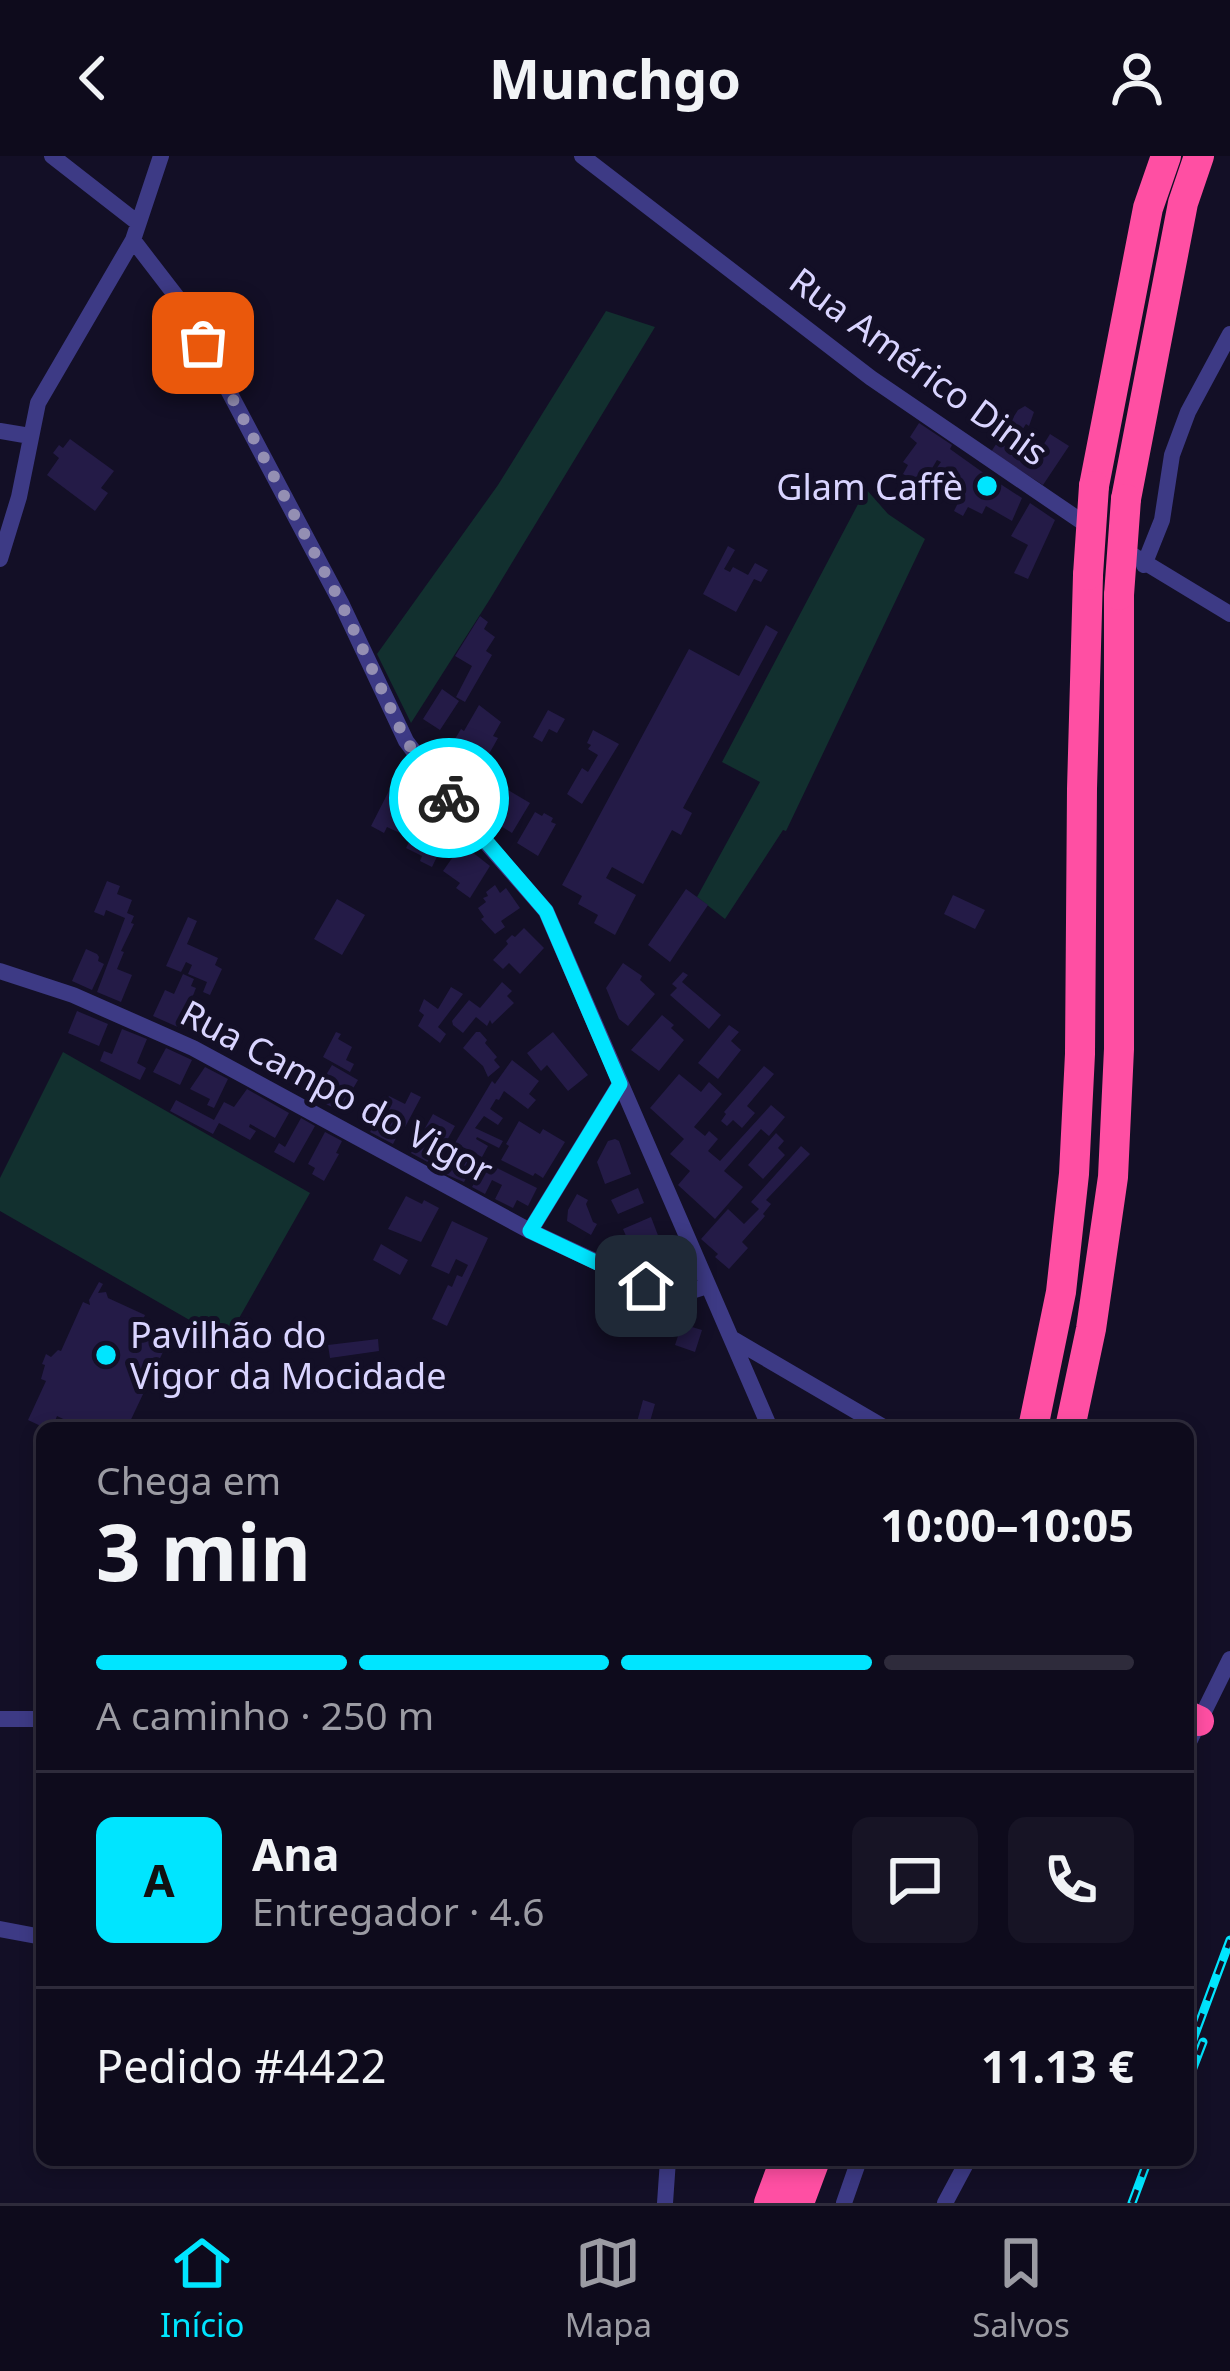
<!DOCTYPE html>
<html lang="pt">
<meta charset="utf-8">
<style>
:root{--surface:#0e0b1c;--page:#171425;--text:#f1f3f6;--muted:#9b9ba3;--line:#2e2b3b;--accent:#00e5ff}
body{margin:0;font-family:"Noto Sans",sans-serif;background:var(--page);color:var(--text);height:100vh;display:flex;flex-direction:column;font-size:45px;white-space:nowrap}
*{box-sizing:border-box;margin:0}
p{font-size:39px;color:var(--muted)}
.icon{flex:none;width:66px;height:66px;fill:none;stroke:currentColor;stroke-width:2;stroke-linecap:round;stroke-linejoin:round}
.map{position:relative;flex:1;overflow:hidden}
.drawer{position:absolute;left:36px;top:1266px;width:1158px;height:744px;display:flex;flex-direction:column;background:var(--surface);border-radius:18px;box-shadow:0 6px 18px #0003,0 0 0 3px var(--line)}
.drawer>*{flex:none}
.pin{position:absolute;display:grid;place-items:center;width:102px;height:102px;color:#fff;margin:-51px;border-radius:24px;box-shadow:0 6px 18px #0006}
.courier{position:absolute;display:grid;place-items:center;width:120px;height:120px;margin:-60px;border:9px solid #00e5ff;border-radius:50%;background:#fff;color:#222;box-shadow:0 3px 15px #0007}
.summary em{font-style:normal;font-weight:700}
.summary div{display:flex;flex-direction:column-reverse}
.summary{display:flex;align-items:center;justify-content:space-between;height:204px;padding:0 60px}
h1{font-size:78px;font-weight:700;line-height:90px}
.bar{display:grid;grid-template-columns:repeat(4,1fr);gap:18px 12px;align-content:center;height:144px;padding:0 60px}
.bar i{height:15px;border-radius:9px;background:var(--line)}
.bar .on{background:var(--accent)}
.bar p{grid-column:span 4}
.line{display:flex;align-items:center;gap:30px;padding:0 60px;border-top:3px solid var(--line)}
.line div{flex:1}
.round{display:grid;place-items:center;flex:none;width:126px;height:126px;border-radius:18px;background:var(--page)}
header{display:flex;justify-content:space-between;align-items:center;height:156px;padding:0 60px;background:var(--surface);font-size:54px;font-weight:700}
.tabs{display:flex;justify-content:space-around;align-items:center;height:168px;border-top:3px solid var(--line);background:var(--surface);font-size:33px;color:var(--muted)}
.tabs a{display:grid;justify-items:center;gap:6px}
.tabs .on{color:var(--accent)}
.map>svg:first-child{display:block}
</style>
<header><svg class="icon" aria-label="back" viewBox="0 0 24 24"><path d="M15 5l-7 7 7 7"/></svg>Munchgo<svg class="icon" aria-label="person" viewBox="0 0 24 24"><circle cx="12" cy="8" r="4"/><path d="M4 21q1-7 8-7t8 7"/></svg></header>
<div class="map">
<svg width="1230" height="2047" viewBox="0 0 1230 2047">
<rect width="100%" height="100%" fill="#130f26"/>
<!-- green -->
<path fill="#12302f" d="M606,155L655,171L490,443L411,567L377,498L498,329Z
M866,333L888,358L925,383L786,675L783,674L725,763L697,741L760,626L722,606Z
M63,896L310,1037L226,1185L0,1055V1022Z"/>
<!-- building -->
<path fill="#241b47" d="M1025,250L1034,256L1029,270L1026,268L1012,290L1034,304L1050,278L1069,290L1043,329L991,296L1018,254Z
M919,267L952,289L950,293L985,318L1022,342L1012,365L986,350L982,358L968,351L963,360L954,355L965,333L936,313L941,306L937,304L922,329L903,318L908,309L903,306L917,287L910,281Z
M70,283L114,315L101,332L108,337L95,355L47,319L59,302L53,297L59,289L63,292Z
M1030,347L1055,364L1028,423L1014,417L1028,389L1011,380Z
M728,390L735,394L724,413L730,416L733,411L748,419L755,407L768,414L761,426L754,423L736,456L703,438Z
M480,460L488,466L484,473L495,481L486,495L492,499L465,546L456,541L472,510L455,500Z
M766,469L778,476L683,652L692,657L681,679L672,674L643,728L612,711L606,722L636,739L615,779L594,767L598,759L578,748L582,740L562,729L689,493L739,520Z
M442,533L459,545L440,574L423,563Z
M479,549L501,566L493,580L498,582L476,621L459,611L462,605L447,596L461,573L464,575Z
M548,554L565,563L557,577L549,573L542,586L533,581Z
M593,574L619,588L582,648L567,638L582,612L588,616L598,599L588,593L591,589L587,587Z
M395,623L423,638L402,678L387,671L384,677L371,670Z
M508,634L530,647L512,677L499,669L501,665L492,660Z
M535,656L542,660L544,657L553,662L551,666L556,668L538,700L517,687Z
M424,657L443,667L441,670L450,674L432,711L420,705L422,700L406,692Z
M462,688L490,710L470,742L456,732L460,727L443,715Z
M107,725L120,730L117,738L132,744L127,757L134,760L131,767L134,768L121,795L124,796L117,813L132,819L121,846L97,836L125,762L106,754L104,760L94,756Z
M495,729L500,737L506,732L520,752L501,765L505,771L495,778L481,763L484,761L478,752L486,746L483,742L488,740L486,736Z
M686,733L708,749L670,806L648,789Z
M953,739L985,754L975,773L944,758Z
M337,743L365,759L342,799L314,783Z
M188,761L197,765L187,788L218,802L215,809L222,813L210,839L203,836L207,826L188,818L192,809L186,806L181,816L166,810Z
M524,772L544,792L520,818L509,807L503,813L493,804L508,788L506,785L512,779L515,781Z
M86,793L97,798L99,801L98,805L104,808L92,834L72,825Z
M623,807L642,820L640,824L655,838L628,870L619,863L606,832Z
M683,816L688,819L682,826L721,859L709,873L670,839L677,832L672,828Z
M183,818L194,823L191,830L196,832L180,872L153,860L165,834L174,838Z
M502,826L512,835L507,840L514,847L492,868L490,864L487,870L476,861L463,877L453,869L452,865L469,844L480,852Z
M451,831L463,838L438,871L446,878L440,887L418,870L424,859L419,855L424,843L438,853Z
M77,855L108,868L99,890L68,877Z
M662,859L674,869L671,872L684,884L659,915L631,894Z
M729,869L739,876L731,885L741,894L718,923L698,907Z
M122,873L147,883L137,907L146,912L140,924L100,905L104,895L112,898Z
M336,876L341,878L338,883L352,891L346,904L354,908L350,916L323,901Z
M476,876H480L487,884L485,887L497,901L494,904L500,911L488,921L483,910L463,892Z
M553,876L588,919L568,935L547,909L541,915L527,897Z
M166,892L192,904L180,929L153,916Z
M512,904L539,925L529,938L536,944L528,953L504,935L499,944L496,943L490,953L503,962L498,969L484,960L475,972L503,985L499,992L477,981L476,983L488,990L482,1001L455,987L492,925L495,928L497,925Z
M332,909L358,924L340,955L318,944L325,932L320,929Z
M764,910L774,918L747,950L755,957L742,972L733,964L727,970L721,965L726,958L724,956Z
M205,911L228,923L214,952L207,949L210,943L190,933Z
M679,918L701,936L709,926L722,938L694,971L705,980L709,975L718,983L708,995L720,1005L771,949L785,961L769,980L761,973L724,1015L743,1031L715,1063L678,1029L690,1015L670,998L684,983L650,952Z
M247,933L289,957L275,982L250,968L249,971L256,975L250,984L219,967L213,978L170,955L176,944L214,964L224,946L234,951Z
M411,936L421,941L403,975L400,974L393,988L370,976L389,940L405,948Z
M433,958L455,970L433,1009L411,997Z
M301,962L315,970L294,1007L274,996L279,987L285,991Z
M519,965L540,978L543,973L565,986L543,1022L535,1017L533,1020L501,1004L509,990L506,988Z
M325,976L342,985L336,997L339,998L324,1025L312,1018L315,1012L308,1008Z
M776,977L784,985L778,992L785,999L763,1023L748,1009Z
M615,983L619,985L631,1018L605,1028L597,1006L608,985Z
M801,990L810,998L766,1044L771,1048L763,1058L765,1060L742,1086L748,1092L729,1113L715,1101L718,1098L701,1083L728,1053L744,1068L759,1053L751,1046Z
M457,992L537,1032L528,1050L517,1044L513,1052L495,1043L502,1029L492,1024L485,1038L472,1031L476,1024L467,1020L464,1026L445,1018Z
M638,1032L644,1047L618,1058L611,1044Z
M577,1038L588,1044L586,1048L593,1066L597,1068L591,1079L567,1065L568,1054Z
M406,1040L422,1048L424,1044L439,1052L421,1086L388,1073Z
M651,1061L664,1095L660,1104L651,1107L634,1098L623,1073Z
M452,1065L488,1082L447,1170L432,1163L448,1129L452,1131L457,1119L462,1121L468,1109L456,1103L449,1118L431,1110Z
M381,1088L408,1104L400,1119L373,1104Z
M99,1126L103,1128L98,1137L106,1136L108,1142L145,1159L141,1168L170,1181L127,1272H82L57,1260L52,1272H45L28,1264L46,1225L41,1223L45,1209L42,1208L46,1198L51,1201L58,1194L61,1195L83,1146L90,1149L89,1144Z
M682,1168L702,1174L695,1196L675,1189Z
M378,1183L379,1195L330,1202L328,1189Z
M643,1244L655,1248L649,1269L647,1272H629L631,1264L637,1266Z"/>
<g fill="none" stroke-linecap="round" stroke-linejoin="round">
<!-- street -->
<path stroke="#3d3a85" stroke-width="16" d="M52,0L138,67
M582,0L871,222L1094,374
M133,84L183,149L341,447L406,585L461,658L546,755L770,1272
M0,275L30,280
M1121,392L1230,458
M0,403L19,341L38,247L133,84L161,0
M1144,409L1162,364L1172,299L1188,256L1230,178
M0,815L73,839L193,892L530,1075L646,1129L688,1136L707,1130
M530,1075L620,928
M731,1182L885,1272
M0,1563H42
M1188,1588L1230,1503
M0,1773L42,1781
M665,2047L668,2004
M844,2047L859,2004
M945,2047L968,2004"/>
<!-- highway -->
<path stroke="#ff4fa3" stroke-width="30" d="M1094,330L1148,52L1166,0
M1126,343L1183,47L1199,0
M1033,1272L1061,1136L1074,1018L1080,898L1082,633L1088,419
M1070,1272L1091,1173L1113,1021L1119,893V439
M1188,1560L1199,1565
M769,2047L785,2004
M799,2047L815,2004"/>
<!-- rail casing -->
<g stroke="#00e5ff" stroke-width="9">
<path id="rail" d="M1188,1897L1230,1784
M1188,1925L1203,1886
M1132,2047L1148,2004"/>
</g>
<!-- rail -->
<use href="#rail" stroke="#130f26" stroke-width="4.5" stroke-dasharray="14" stroke-linecap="butt"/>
<!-- highway-bridge -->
<path stroke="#ff4fa3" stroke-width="30" d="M1088,419L1094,330
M1119,439L1126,343"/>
</g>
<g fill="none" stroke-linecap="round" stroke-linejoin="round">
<!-- done -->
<path stroke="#948fb3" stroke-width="12" stroke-dasharray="0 21.6" d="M203,187L341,447L406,585L449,642"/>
<!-- route -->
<path stroke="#00e5ff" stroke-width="15" d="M449,642L546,755L620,928L530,1075L646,1130"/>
</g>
<!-- markers -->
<g fill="#00e5ff" stroke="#130f26" stroke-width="4.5">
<circle cx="987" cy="330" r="12"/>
<circle cx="106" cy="1199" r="12"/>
</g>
<g text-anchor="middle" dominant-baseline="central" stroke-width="10" stroke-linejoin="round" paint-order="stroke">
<!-- street labels -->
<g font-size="36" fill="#d9d4ff" stroke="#130f26">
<text transform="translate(919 210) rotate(36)">Rua Américo Dinis</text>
<text transform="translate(337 935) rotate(28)">Rua Campo do Vigor</text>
</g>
<!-- poi labels -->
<g font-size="36" fill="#d9d4ff" stroke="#130f26" text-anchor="end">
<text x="963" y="330">Glam Caffè</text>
<text x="130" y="1178" text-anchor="start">Pavilhão do<tspan x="130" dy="41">Vigor da Mocidade</tspan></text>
</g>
</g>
</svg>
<div class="pin" style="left:203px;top:187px;background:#ea580c"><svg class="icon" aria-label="bag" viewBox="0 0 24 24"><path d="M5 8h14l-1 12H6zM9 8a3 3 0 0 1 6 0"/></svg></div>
<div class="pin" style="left:646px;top:1130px;background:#1f2937"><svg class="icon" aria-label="home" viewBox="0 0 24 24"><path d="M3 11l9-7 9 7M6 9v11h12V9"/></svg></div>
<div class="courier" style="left:449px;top:642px"><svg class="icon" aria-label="bike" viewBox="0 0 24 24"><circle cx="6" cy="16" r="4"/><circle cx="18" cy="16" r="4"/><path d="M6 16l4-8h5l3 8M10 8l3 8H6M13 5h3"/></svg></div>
<section class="drawer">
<div class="summary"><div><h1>3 min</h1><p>Chega em</p></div><em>10:00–10:05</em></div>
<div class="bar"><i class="on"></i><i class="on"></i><i class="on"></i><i></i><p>A caminho · 250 m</p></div>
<div class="line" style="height:216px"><b class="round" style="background:var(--accent);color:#111">A</b><div><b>Ana</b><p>Entregador · 4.6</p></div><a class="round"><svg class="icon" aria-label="chat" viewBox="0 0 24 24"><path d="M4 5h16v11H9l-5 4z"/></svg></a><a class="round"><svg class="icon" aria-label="phone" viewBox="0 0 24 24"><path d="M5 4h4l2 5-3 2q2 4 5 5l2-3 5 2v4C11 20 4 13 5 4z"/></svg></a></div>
<div class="line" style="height:156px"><div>Pedido #4422</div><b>11.13 €</b></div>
</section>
</div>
<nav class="tabs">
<a class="on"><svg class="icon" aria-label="home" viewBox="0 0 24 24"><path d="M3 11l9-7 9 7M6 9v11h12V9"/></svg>Início</a>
<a><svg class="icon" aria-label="map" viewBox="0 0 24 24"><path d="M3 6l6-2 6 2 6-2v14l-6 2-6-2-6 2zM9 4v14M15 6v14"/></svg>Mapa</a>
<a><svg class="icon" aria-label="saved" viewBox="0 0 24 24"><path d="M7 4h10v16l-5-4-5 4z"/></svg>Salvos</a>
</nav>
